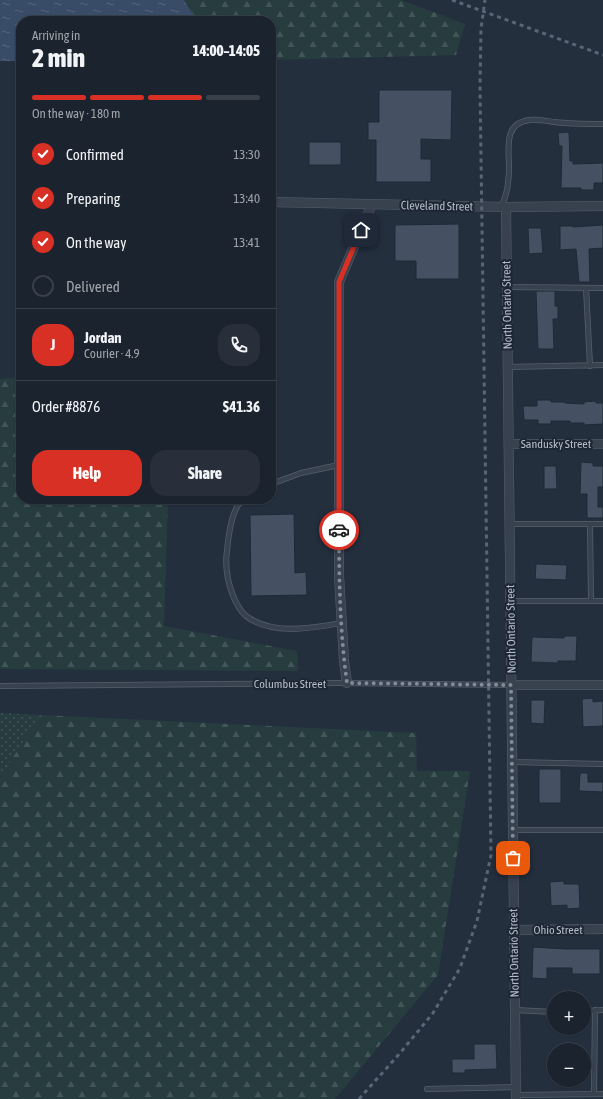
<!DOCTYPE html>
<meta charset="utf-8">
<style>
:root{--surface:#1b232e;--page:#282f3a;--text:#f1f3f6;--muted:#a0a4aa;--line:#39404a;--accent:#d93025}
body{margin:0;font-family:"Asap Condensed",sans-serif;background:var(--page);color:var(--text);height:100vh;display:flex;flex-direction:column;font-size:15px;white-space:nowrap}
*{box-sizing:border-box;margin:0}
p{font-size:13px;color:var(--muted)}
.icon{flex:none;width:22px;height:22px;fill:none;stroke:currentColor;stroke-width:2;stroke-linecap:round;stroke-linejoin:round}
.map{position:relative;flex:1;overflow:hidden}
.side{position:absolute;left:16px;top:16px;width:260px;height:488px;display:flex;flex-direction:column;background:var(--surface);border-radius:16px;box-shadow:0 1px 3px #0004,0 0 0 1px var(--line)}
.side>*{flex:none}
.fabs{position:absolute;left:547px;top:991px;display:grid;gap:8px}
.fabs a{display:grid;place-items:center;width:44px;height:44px;border-radius:50%;background:var(--surface);box-shadow:0 1px 3px #0004,0 0 0 1px var(--line);font-size:20px}
.pin{position:absolute;display:grid;place-items:center;width:34px;height:34px;color:#fff;margin:-17px;border-radius:8px;box-shadow:0 2px 6px #0006}
.courier{position:absolute;display:grid;place-items:center;width:40px;height:40px;margin:-20px;border:3px solid #d93025;border-radius:50%;background:#fff;color:#222;box-shadow:0 1px 5px #0007}
.overview em{font-style:normal;font-weight:800}
.overview div{display:flex;flex-direction:column-reverse}
.overview{display:flex;align-items:center;justify-content:space-between;height:68px;padding:0 16px}
h1{font-size:26px;font-weight:800;line-height:30px}
.bar{display:grid;grid-template-columns:repeat(4,1fr);gap:6px 4px;align-content:center;height:48px;padding:0 16px}
.bar i{height:5px;border-radius:3px;background:var(--line)}
.bar .current{background:var(--accent)}
.bar p{grid-column:span 4}
.line{display:flex;align-items:center;gap:10px;padding:0 16px;border-top:1px solid var(--line)}
.line div{flex:1}
.round{display:grid;place-items:center;flex:none;width:42px;height:42px;border-radius:16px;background:var(--page)}
ol{padding:0 16px;list-style:none}
li{display:flex;align-items:center;gap:12px;height:44px}
li p{margin-inline-start:auto}
li .icon{padding:4px;border-radius:50%;background:var(--accent);color:#fff;stroke-width:4}
li:last-child{color:var(--muted)}
li i{width:22px;height:22px;border:2px solid var(--line);border-radius:50%}
.primary-button{display:flex;gap:8px;margin-top:auto;padding:8px 16px}
.primary-button a{flex:1;height:46px;border-radius:16px;background:var(--accent);color:#fff;font-size:16px;font-weight:800;line-height:46px;text-align:center}
.primary-button a+a{background:var(--page);color:var(--text)}
.map>svg:first-child{display:block}
</style>
<div class="map">
<svg width="603" height="1099" viewBox="0 0 603 1099">
<defs>
<pattern id="green-dots" width="8" height="8" patternUnits="userSpaceOnUse"><rect width="8" height="8" fill="#263c3f"/><path d="M2 2h.1M6 6h.1" fill="none" stroke="#435659" stroke-width="1.8" stroke-linecap="round"/></pattern>
<pattern id="forest-firs" width="22" height="20" patternUnits="userSpaceOnUse"><rect width="22" height="20" fill="#263c3f"/><path d="M5 1l3.5 6h-7zM16 11l3.5 6h-7z" fill="#435659"/></pattern>
<pattern id="water-ripples" width="26" height="14" patternUnits="userSpaceOnUse"><rect width="26" height="14" fill="#394c67"/><path d="M2 4q2-2 4 0t4 0M15 11q2-2 4 0t4 0" fill="none" stroke="#53647b"/></pattern>
</defs>
<rect width="100%" height="100%" fill="#242f3e"/>
<!-- green -->
<path fill="url(#green-dots)" d="M0,713L40,715L0,778Z"/>
<!-- forest -->
<path fill="url(#forest-firs)" d="M184,0H401L465,24L456,55L271,60V21H197Z
M21,377V499H168L164,626L297,651L298,671L0,669V379Z
M40,715L416,733L417,771H470L438,975L335,1099H0V778Z"/>
<!-- water -->
<path fill="url(#water-ripples)" d="M0,0H184L197,21H21V61H0Z"/>
<!-- building -->
<path fill="#455162" stroke="#1f2835" d="M379,90H452L451,140L421,139V159H431V182H376V140H368V122H379Z
M569,132L570,161H573V164L603,163V183H594V190H581V188H561L562,146H559L558,133Z
M309,142H341V165H309Z
M459,224V279H416V261H395V225Z
M603,225V248L589,249L590,282H579L576,249L560,250V226H573V227Z
M528,228H541L543,253L529,254Z
M536,291H555V306H558V319H553L554,349H538Z
M537,400H551V402H565V403L584,404V402L596,401V403H603V424L584,425V423H570V421H551V424H538V420H524L523,406H537Z
M581,462L593,463V466H603V487H598V507H603V518H587V494H580Z
M544,466H556L557,489H544Z
M294,514L295,573L306,572L307,595L251,596L250,515Z
M536,564L567,565L566,580L535,579Z
M564,636H577L576,661H558V663L531,662L532,637L564,638Z
M593,698V702L603,701V726L583,727L582,699Z
M531,700H545L544,724L531,723Z
M539,769H561V803H539Z
M580,773H588V782H603V792L579,791Z
M564,881V884H579L580,908L567,909V905L551,906L550,882Z
M533,947L565,949H600V974H572V968H547V979L532,978Z
M474,1044H496L497,1069L465,1070V1073H452V1059H474Z"/>
<g fill="none" stroke-linecap="round" stroke-linejoin="round">
<!-- service casing -->
<g stroke="#565f6c" stroke-width="6">
<path id="service" d="M501,207C507,195 508,186 509,172C510,153 501,123 530,120C538,119 547,121 554,122C571,124 587,124 603,124
M507,287L603,288
M586,288L590,366
M508,367L603,365
M271,484L301,473L339,465
M243,499C241,502 237,505 236,509C231,519 228,540 227,551C225,565 227,579 232,593C235,601 239,610 246,616C273,636 311,628 341,623
M510,524H603
M590,524L591,601
M510,601H603
M0,686L337,683L511,685
M512,762L603,764
M513,830H603
M515,1010L554,1012
M584,1011L603,1010
M427,1089L516,1087
M594,1094L595,1010
M516,1095L603,1094"/>
</g>
<!-- minor casing -->
<g stroke="#565f6c" stroke-width="10">
<path id="minor" d="M271,202L506,207L603,206
M506,207L516,1099
M509,444H603
M347,683L344,661L339,576V282L372,204
M511,685H603
M514,930L603,929"/>
</g>
<!-- service -->
<use href="#service" stroke="#38414e" stroke-width="4.5"/>
<!-- minor -->
<use href="#minor" stroke="#38414e" stroke-width="9"/>
<!-- rail -->
<path stroke="#5a6575" stroke-width="3" stroke-dasharray="4 4" stroke-linecap="butt" d="M452,0L603,55
M359,1099L401,1052L433,1013L460,968L477,921L491,855L480,87L481,29L485,0"/>
</g>
<g fill="none" stroke-linecap="round" stroke-linejoin="round">
<!-- done -->
<path stroke="#828b98" stroke-width="4" stroke-dasharray="0 7.2" d="M339,530C339,581 340,633 347,683L511,685L513,858"/>
<!-- route -->
<path stroke="#d93025" stroke-width="5" d="M339,530V282L361,230"/>
</g>
<g text-anchor="middle" dominant-baseline="central" stroke-width="4" stroke-linejoin="round" paint-order="stroke">
<!-- street labels -->
<g font-size="12" fill="#b4bcc9" stroke="#1d2633">
<text transform="translate(437 206) rotate(1)">Cleveland Street</text>
<text transform="translate(507 305) rotate(-91)">North Ontario Street</text>
<text x="556" y="444">Sandusky Street</text>
<text transform="translate(511 629) rotate(-91)">North Ontario Street</text>
<text x="290" y="684">Columbus Street</text>
<text x="558" y="930">Ohio Street</text>
<text transform="translate(514 953) rotate(-91)">North Ontario Street</text>
</g>
</g>
</svg>
<div class="fabs">
<a>+</a>
<a>−</a>
</div>
<div class="pin" style="left:513px;top:858px;background:#ea580c"><svg class="icon" aria-label="bag" viewBox="0 0 24 24"><path d="M5 8h14l-1 12H6zM9 8a3 3 0 0 1 6 0"/></svg></div>
<div class="pin" style="left:361px;top:230px;background:#1f2937"><svg class="icon" aria-label="home" viewBox="0 0 24 24"><path d="M3 11l9-7 9 7M6 9v11h12V9"/></svg></div>
<div class="courier" style="left:339px;top:530px"><svg class="icon" aria-label="car" viewBox="0 0 24 24"><path d="M5 17H2v-5l4-1 3-4h7l3 4 3 1v5h-3M9 17h6M6 11h13"/><circle cx="7" cy="17" r="2"/><circle cx="17" cy="17" r="2"/></svg></div>
<section class="side">
<div class="overview"><div><h1>2 min</h1><p>Arriving in</p></div><em>14:00–14:05</em></div>
<div class="bar"><i class="current"></i><i class="current"></i><i class="current"></i><i></i><p>On the way · 180 m</p></div>
<ol>
<li><svg class="icon" aria-label="check" viewBox="0 0 24 24"><path d="M5 12l5 5 9-10"/></svg>Confirmed<p>13:30</p></li>
<li><svg class="icon" aria-label="check" viewBox="0 0 24 24"><path d="M5 12l5 5 9-10"/></svg>Preparing<p>13:40</p></li>
<li><svg class="icon" aria-label="check" viewBox="0 0 24 24"><path d="M5 12l5 5 9-10"/></svg>On the way<p>13:41</p></li>
<li><i></i>Delivered</li>
</ol>
<div class="line" style="height:72px"><b class="round" style="background:var(--accent);color:#fff">J</b><div><b>Jordan</b><p>Courier · 4.9</p></div><a class="round"><svg class="icon" aria-label="phone" viewBox="0 0 24 24"><path d="M5 4h4l2 5-3 2q2 4 5 5l2-3 5 2v4C11 20 4 13 5 4z"/></svg></a></div>
<div class="line" style="height:52px"><div>Order #8876</div><b>$41.36</b></div>
<div class="primary-button"><a>Help</a><a>Share</a></div>
</section>
</div>
